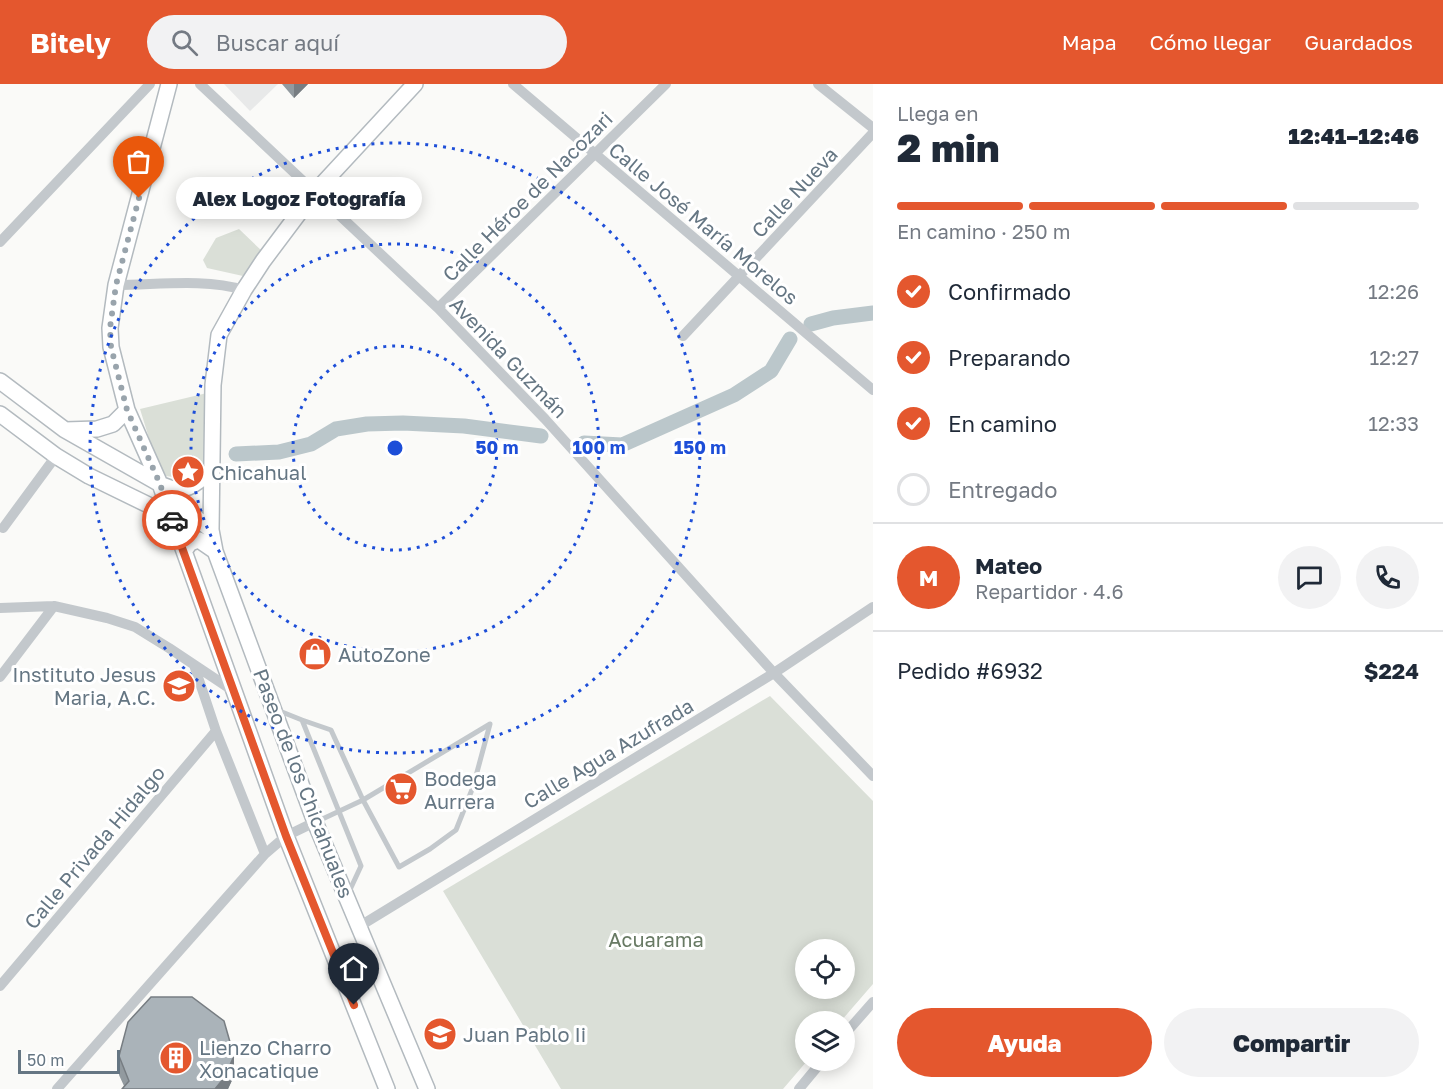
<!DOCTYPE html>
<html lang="es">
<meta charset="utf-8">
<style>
:root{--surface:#fff;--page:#f2f2f3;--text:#1f2937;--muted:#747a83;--line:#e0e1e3;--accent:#e4572e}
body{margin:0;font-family:"Golos Text",sans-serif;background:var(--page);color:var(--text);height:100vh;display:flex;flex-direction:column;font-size:22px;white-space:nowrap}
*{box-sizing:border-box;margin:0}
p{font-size:20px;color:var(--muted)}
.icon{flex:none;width:33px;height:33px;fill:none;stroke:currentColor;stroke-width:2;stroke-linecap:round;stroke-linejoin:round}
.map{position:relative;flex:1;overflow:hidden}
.panel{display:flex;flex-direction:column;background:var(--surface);width:570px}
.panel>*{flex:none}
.tools{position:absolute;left:795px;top:855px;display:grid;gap:12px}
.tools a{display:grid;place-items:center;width:60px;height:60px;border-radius:50%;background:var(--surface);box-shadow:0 3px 15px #0003;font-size:30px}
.scale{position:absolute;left:18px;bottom:15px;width:102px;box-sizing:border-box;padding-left:6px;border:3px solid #657683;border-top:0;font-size:16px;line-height:21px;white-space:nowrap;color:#657683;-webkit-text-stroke:4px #fff;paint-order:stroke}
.pin{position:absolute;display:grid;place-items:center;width:51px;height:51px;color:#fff;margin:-62px -26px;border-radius:50% 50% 50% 0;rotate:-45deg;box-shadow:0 0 6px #0007}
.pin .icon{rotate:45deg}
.courier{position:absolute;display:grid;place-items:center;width:60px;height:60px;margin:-30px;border:4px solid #e4572e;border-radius:50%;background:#fff;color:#222;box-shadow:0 2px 8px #0007}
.bubble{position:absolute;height:42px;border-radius:21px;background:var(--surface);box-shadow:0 3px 15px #0003;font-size:20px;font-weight:800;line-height:42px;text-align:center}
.headline em{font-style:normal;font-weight:800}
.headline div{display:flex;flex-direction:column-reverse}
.headline{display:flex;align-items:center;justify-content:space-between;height:102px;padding:0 24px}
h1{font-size:39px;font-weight:800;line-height:45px}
.bar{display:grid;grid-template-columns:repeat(4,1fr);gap:9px 6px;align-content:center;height:72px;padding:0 24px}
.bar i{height:8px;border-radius:4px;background:var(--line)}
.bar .selected{background:var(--accent)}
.bar p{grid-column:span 4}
.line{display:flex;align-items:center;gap:15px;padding:0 24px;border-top:2px solid var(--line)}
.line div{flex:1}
.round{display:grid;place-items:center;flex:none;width:63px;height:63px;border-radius:32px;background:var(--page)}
ol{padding:0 24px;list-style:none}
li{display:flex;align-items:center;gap:18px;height:66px}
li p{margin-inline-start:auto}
li .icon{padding:6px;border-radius:50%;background:var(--accent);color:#fff;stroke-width:4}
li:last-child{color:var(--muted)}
li i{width:33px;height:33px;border:3px solid var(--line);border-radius:50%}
.button{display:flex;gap:12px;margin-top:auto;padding:12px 24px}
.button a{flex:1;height:69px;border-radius:36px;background:var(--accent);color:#fff;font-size:24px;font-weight:800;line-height:69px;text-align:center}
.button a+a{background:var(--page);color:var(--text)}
header{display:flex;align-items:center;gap:36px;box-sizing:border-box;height:84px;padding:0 30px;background:var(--accent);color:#fff}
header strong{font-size:28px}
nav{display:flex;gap:33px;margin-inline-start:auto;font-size:21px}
.search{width:420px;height:54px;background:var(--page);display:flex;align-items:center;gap:15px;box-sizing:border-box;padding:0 21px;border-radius:33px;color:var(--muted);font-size:22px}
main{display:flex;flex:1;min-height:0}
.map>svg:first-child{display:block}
</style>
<header>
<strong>Bitely</strong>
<div class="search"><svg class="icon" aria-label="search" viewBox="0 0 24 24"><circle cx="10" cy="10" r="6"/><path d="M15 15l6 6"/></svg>Buscar aquí</div>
<nav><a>Mapa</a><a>Cómo llegar</a><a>Guardados</a></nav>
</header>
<main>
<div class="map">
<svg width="873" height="1005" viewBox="0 0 873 1005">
<rect width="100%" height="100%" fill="#fafaf8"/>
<!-- built -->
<path fill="#e8e9e9" d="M224,0H278L250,27Z"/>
<!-- green -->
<path fill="#dadfd7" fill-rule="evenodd" d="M239,145L263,168L243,192L207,184L203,176L216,154Z
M207,309L206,375L193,396L166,392L152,364L140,325Z
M770,612L873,717V900L841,937L806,938V976L807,977L783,1005H561L443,807ZM806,866H844V904H806Z"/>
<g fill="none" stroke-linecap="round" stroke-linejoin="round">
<!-- canal -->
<path stroke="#bbc7cb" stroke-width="15" d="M811,240L833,234L873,229
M584,359L622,361L734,311L771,287L790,255
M236,370L279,368L311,360L336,345L367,340L403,339L464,342L541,352"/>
<!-- secondary casing -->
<g stroke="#b3babf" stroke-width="18">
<path id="secondary" d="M169,0L116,201L110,244L111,263L127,326L160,400L286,752L387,1005
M415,0L314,109L263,177L244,206L219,251L213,301L211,446L215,467L315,738L427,1005
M0,297L65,346L160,400L178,419L211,446
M0,330L56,372L89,392L171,432
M65,346L97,345L113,340L127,326
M162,401C183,411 196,401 210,387
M184,467L190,459L199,456L215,467"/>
</g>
<!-- lane -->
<path stroke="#c3c8cc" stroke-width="5" d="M277,626L302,636L361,782L348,810
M302,636L331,646L363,716L399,783L430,765L456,746L473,703L490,640L363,716L316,738"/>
<!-- street -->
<path stroke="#c3c8cc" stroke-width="10" d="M200,0L438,224L545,335L774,589L873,692
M513,0L873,306
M818,0L873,44
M0,158L150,0
M116,201C157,201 204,194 244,206
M438,224L666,0
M683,252L873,49
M3,444L56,372
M0,524L54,522L107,534L135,543L169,564L235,608
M194,581L216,647L265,770
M0,593L54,522
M360,842L774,589L873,523
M0,902L216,647
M844,951L873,918
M57,1005L265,770L286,752L315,738
M799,1005L823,976"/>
<!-- secondary -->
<use href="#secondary" stroke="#fff" stroke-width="15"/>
</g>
<!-- wall -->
<path fill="#929a9f" d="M282,0H308L294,14Z
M119,972L234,992L228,1005H122L124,1002L119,991Z"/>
<!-- shaded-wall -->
<path fill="#777d82" d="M294,0H308L294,14Z
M234,972V992L228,1005H215Z"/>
<!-- building -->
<path fill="#aab3b9" stroke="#777d82" stroke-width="1.5" d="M151,913H192L224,937L234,972L224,994L215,1005H122L129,997L119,972L128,938Z"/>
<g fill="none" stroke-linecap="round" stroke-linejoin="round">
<!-- done -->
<path stroke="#99a4ac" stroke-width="6" stroke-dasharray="0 10.8" d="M139,114L116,201L110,244L111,263L127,326L160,400L172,436"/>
<!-- route -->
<path stroke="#e4572e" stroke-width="8" d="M172,436L286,752L354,921"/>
</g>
<!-- distance rings -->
<g fill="none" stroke="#1d4ed8" stroke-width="3" stroke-dasharray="3 6">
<circle cx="395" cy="364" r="102"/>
<circle cx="395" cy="364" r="204"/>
<circle cx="395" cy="364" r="305"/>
</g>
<!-- icons -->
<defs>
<g id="sight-disc" transform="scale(1.725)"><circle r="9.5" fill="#e4572e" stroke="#fff"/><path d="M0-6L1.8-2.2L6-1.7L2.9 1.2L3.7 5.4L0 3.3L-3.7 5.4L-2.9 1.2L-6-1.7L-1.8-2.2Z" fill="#fff"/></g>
<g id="shop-disc" transform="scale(1.725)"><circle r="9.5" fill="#e4572e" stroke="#fff"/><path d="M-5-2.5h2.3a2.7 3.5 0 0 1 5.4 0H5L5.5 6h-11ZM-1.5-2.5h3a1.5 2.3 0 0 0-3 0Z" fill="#fff"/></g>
<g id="school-disc" transform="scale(1.725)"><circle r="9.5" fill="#e4572e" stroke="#fff"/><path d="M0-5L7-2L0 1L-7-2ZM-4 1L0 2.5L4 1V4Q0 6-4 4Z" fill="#fff"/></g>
<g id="supermarket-disc" transform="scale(1.725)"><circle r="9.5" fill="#e4572e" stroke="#fff"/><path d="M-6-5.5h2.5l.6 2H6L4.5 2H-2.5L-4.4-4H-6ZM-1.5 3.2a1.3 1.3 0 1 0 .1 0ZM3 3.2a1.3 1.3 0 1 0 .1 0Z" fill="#fff"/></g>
<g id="building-disc" transform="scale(1.725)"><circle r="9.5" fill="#e4572e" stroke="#fff"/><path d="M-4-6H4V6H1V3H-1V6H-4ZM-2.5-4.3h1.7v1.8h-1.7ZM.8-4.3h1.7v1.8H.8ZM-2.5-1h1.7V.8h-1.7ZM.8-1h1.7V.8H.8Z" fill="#fff"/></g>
</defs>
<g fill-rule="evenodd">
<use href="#sight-disc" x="188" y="388"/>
<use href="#shop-disc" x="315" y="570"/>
<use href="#school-disc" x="179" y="602"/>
<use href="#supermarket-disc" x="401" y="705"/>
<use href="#school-disc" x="440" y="950"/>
<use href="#building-disc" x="176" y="974"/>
</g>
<g text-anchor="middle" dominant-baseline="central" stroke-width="6" stroke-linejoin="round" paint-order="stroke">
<!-- street labels -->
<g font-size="20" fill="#657683" stroke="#fff">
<text transform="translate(794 108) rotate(-47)">Calle Nueva</text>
<text transform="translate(527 112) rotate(-45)">Calle Héroe de Nacozari</text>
<text transform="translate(704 139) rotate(40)">Calle José María Morelos</text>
<text transform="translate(509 273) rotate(46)">Avenida Guzmán</text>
<text transform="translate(608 669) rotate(-31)">Calle Agua Azufrada</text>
<text transform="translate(304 699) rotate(69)">Paseo de los Chicahuales</text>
<text transform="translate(94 763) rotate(-50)">Calle Privada Hidalgo</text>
</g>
<!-- poi labels -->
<g font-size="20" fill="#657683" stroke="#fff" text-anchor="start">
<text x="211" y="388">Chicahual</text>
<text x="338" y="570">AutoZone</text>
<text x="156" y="590" text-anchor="end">Instituto Jesus<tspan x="156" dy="23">Maria, A.C.</tspan></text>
<text x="424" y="694">Bodega<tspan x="424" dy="23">Aurrera</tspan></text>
<text x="463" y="950">Juan Pablo Ii</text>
<text x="199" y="963">Lienzo Charro<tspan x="199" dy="23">Xonacatique</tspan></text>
</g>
<!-- park labels -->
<g font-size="20" fill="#687a64" stroke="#fff">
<text x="656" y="855">Acuarama</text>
</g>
</g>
<circle cx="395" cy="364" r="9" fill="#1d4ed8" stroke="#fff" stroke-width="3"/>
<g font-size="18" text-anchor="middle" font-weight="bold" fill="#1d4ed8" stroke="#fff" stroke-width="6" stroke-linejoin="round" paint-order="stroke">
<text x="497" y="370">50 m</text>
<text x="599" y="370">100 m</text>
<text x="700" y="370">150 m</text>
</g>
</svg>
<div class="tools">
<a><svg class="icon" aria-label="locate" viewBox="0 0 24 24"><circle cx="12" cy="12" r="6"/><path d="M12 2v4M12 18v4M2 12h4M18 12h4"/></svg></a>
<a><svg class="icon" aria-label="layers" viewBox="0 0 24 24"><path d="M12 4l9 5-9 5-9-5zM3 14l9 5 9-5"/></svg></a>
</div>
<div class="scale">50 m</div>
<div class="pin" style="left:139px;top:114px;background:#ea580c"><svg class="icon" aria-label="bag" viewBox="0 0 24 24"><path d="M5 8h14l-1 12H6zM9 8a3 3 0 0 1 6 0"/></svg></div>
<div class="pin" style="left:354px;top:921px;background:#1f2937"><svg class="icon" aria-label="home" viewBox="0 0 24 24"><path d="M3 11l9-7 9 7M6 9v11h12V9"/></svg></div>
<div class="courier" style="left:172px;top:436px"><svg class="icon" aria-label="car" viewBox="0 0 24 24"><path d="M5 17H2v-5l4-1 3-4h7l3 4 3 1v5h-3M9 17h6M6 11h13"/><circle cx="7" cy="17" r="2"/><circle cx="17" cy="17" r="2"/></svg></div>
<div class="bubble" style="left:176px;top:93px;width:246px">Alex Logoz Fotografía</div>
</div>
<section class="panel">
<div class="headline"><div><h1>2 min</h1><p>Llega en</p></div><em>12:41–12:46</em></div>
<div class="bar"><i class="selected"></i><i class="selected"></i><i class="selected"></i><i></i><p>En camino · 250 m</p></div>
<ol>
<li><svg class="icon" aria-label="check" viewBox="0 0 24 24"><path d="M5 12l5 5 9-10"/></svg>Confirmado<p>12:26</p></li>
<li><svg class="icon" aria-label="check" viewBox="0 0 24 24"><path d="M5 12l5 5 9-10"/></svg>Preparando<p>12:27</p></li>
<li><svg class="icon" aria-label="check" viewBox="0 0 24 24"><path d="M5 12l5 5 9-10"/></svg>En camino<p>12:33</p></li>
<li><i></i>Entregado</li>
</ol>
<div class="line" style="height:108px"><b class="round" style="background:var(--accent);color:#fff">M</b><div><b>Mateo</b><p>Repartidor · 4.6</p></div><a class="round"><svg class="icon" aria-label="chat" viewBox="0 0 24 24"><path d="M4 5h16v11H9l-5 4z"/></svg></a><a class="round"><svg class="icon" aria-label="phone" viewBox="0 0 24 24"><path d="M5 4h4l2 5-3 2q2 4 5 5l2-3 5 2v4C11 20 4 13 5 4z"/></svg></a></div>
<div class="line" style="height:78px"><div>Pedido #6932</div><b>$224</b></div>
<div class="button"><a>Ayuda</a><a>Compartir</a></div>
</section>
</main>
